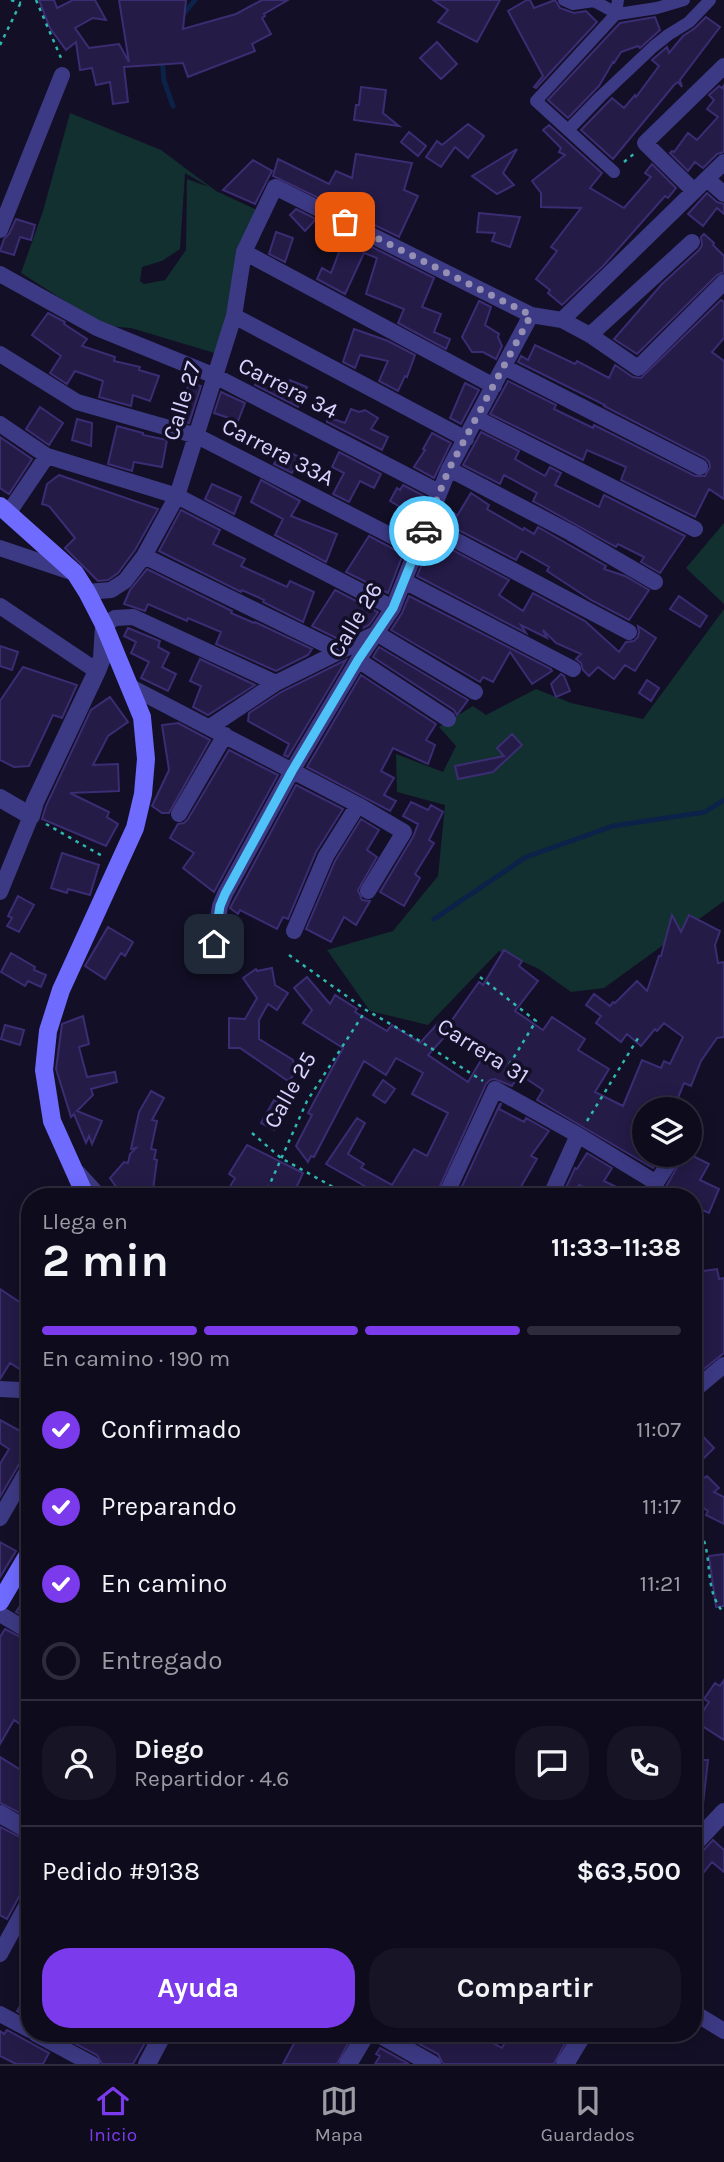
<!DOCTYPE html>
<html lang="es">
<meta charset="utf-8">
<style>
:root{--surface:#0e0b1c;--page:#171425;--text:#f1f3f6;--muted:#9b9ba3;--line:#2e2b3b;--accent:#7c3aed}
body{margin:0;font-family:Karla,sans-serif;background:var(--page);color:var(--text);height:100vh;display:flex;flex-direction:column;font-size:26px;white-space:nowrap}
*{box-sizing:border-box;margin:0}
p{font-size:23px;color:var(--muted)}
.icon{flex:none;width:38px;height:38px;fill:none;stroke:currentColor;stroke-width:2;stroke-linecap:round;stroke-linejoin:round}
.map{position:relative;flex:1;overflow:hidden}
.details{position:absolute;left:21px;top:1188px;width:681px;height:854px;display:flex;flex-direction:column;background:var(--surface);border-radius:28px;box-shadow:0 4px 18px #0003,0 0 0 2px var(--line)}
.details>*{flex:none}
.fabs{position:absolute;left:632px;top:1097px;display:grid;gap:14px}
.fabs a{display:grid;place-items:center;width:70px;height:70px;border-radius:50%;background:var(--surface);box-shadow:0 4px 18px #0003,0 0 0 2px var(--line);font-size:35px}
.pin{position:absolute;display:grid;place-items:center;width:60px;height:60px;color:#fff;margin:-30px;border-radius:14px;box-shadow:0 4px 10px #0006}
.courier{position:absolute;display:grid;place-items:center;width:70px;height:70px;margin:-35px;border:5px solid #4fc3f7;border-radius:50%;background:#fff;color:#222;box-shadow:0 2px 9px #0007}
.overview em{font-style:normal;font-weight:700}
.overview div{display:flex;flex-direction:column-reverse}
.overview{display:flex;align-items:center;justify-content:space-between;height:119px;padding:0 21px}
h1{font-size:46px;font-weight:700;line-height:52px}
.bar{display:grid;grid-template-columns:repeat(4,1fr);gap:10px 7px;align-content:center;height:84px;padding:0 21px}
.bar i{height:9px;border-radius:5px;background:var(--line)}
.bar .active{background:var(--accent)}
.bar p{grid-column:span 4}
.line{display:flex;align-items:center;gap:18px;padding:0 21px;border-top:2px solid var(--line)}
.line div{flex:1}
.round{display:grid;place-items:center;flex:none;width:74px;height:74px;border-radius:28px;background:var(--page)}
ol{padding:0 21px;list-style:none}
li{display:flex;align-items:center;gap:21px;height:77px}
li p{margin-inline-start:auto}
li .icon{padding:7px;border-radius:50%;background:var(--accent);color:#fff;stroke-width:4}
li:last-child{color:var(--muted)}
li i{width:38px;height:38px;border:4px solid var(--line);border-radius:50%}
.button{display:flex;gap:14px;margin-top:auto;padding:14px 21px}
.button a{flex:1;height:80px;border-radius:28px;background:var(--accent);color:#fff;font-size:28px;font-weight:700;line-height:80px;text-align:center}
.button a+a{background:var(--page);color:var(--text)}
.menu{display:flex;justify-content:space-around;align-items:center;height:98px;border-top:2px solid var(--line);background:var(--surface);font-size:19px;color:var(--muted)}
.menu a{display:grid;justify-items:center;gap:4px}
.menu .active{color:var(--accent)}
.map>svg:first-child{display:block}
</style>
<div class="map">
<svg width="724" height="2064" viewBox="0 0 724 2064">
<rect width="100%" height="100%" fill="#130f26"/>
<!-- green -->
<path fill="#12302f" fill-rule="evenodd" d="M70,113L161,150L216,191L259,211L218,354L131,328L93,325L65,301L21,273L43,211ZM185,173L209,187L187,179L186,250L165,280L144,284L140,281L142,267L162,261L180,249Z
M724,523V604L686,568Z
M724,609V901L604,988L571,992L539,969L499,951L428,1025L370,1011L327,950L393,931L438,876L445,805L397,792L396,754L443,772L456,746L439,727L473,706L486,715L536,689L571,703L643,719Z"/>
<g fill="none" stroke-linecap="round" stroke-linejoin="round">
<!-- stream -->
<path stroke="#0c2248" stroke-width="5" d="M182,16L195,0
M162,59L164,81L173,106
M434,919L526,857L613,826L705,812L724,800"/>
</g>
<!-- building -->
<path fill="#241b47" stroke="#3b2d73" stroke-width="2" fill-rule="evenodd" d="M39,0H54L57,8L73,0H95L106,20L93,18L75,28L89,48L119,44L129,62L119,0H186L183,29L236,14L262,0H288L264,14L265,16L262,18L271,34L252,44L255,51L188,77L183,63L124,67L128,102L113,104L110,82L96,85L92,68L80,70L76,42L66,50L50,28Z
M433,0H500L477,42L438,22L448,10Z
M527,0H530L534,8L555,0L560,8L574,13L586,11L597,22L536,88L534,87L543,76L508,11Z
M655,17L660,30L640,48L638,46L621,52L614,63L613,62L599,86L568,118L548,100L620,23Z
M706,17L720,27L680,80L682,87L678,82L674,85L613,159L581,130L612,98L624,108L635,95L636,97L659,66L652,60L667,47L669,53L683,36L695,28Z
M437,42L457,64L441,79L420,58Z
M724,85V152L717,154L703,168L695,162L688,171L670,153L672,151L674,152L688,133L697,140L718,117L707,109L714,100L709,95L719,86L722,88Z
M361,87L386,90L383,113L399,126L354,120L356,105H359Z
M468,124L484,136L468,158L455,147L441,167L426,157L437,141L442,145Z
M549,125L602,173L590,188L624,208L651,177L645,173L652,164L676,188L668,198L665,196L604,265L562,305L548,293L550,290L536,279L557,251L551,247L581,208L541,207V193L532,181L565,155L559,152L561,148L543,130Z
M409,132L426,146L418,156L401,142Z
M517,149L503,173L514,185L497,194L472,176Z
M356,154L412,163L404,190L418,196L399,237L273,176L278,159L329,184L336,171L352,178Z
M253,160L272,171L255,204L223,190Z
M707,193L717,202L724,204V214L717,208L703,226L688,214Z
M296,209L316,219L305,231L290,215Z
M479,213L520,217L510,247L492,241L495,233L477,232Z
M16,219L35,225L31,240L20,237L14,255L0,251L4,239L9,234Z
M276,232L293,238L285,262L269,254Z
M346,234L434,278L422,307L441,314L434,332L450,339L446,349L398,323L404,309L366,294L377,258L364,253L345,294L317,279L322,268L331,273Z
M704,234L714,243L713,245L724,256V272L717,275L637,354L614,339L662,284L699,250L702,245L701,237Z
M721,300L724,302V338L712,352L724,361V499L709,489L695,517L621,480L626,467L587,450L583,460L490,414L508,381L556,405L554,409L593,428L594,425L695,476H705L710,467L709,462L705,458L604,406L605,405L518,362L521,356L528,360L535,345L575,364L577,361L609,378L615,365L633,377L641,378Z
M479,301L491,307L485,325L499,334L498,337L502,346L496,359L483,352H472L462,337Z
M48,313L65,322L64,324L87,339L82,346L115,357L114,361L140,367L139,370L159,376L150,401L133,395L131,406L99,397L103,381L75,371L67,384L50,373L61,356L32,335Z
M354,329L388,341L415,355L407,377L405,376L398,391L379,381L388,361L360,355L355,368L343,362Z
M258,378L288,388L290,380L307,387L298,407L255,385Z
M189,383L201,386L189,423L178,420Z
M465,383L479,390L461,424L450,418Z
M221,392L245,403L238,421L214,413Z
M40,407L63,423L49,445L26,429Z
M351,409L359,412L365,410L378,418L371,429L388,437L382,450L327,422V417L345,423Z
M77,419L92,423L91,446L72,440Z
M117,426L143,433V435L167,440L162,467L134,462L132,471L108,464Z
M481,432L519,451L515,459L545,476L550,467L561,473L555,485L599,507L604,495L685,536L660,573L641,562L644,557L618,544L616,547L533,501L537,493L504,475L500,484L463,465Z
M432,433L451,443L434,478L414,467L425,450L423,449Z
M0,437L32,459L9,494L0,488Z
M281,448L299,457L292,473L274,464Z
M339,452L381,474L374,488L360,481L349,502L333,494L344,473L332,467Z
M59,475L158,509L135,550L118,573L108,580L98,581L65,548L75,538L49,506L42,504L47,484Z
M261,480L300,501L291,516L337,534L326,562L275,535L283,519L251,502Z
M212,484L241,497L234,514L205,499Z
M403,485L426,497L411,534L390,523L400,507L390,501L397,488L400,490Z
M471,493L489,505L487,509L523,530L524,528L534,534L538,527L606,566L604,569L625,576L649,590L629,620L591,600L547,571L549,567L521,551L516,560L447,524L454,513L457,516Z
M181,510L220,530L213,544L245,559L241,566L287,587L290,581L314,592L303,622L263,602L264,600L242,590L241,592L159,551Z
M369,536L403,554L388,593L346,572Z
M432,539L509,580L499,595L523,611L533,593L585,621L619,652L626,642L634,641L638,637L639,632L638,626L656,638L635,671L625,665L614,679L598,667L589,676L583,670L581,663L576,659L581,654L556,643L543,630L547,638L521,625L526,633L417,576Z
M147,569L232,611L231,613L254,623L255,622L312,649L308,655L276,671L216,644L221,632L188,618L187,621L148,604L145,611L124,604L130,590Z
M335,590L378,612L369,625L340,640L312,626Z
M409,596L551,669L552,671L532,684L510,652L493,682L483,677L480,682L391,630L402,613Z
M679,596L707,616L700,627L670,609Z
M128,628L160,641L158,647L169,653L162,667L176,674L168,691L141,678L149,662L131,653L136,642L124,636Z
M0,646L18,652L12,670L0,666Z
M379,647L468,700L457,715L454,710L373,657Z
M200,659L255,685L208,715L193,707L201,686L190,681Z
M346,660L288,757L284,755L289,744L248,721L249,713L281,692Z
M23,667L77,685L62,718L53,715L29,766L14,767L0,760V701Z
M561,674L564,676L570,691L556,697L551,684Z
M361,675L436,724L426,740L435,745L428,764L393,748L387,760L381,771L394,778L384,795L396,801L390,811L307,767Z
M647,680L659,688L651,701L639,693Z
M110,697L128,722L108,736L93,765L118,764L119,791L70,793L109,812L107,817L118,824L106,846L42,819L46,806L91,710Z
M178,723L210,740L169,813H162L152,806L169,770L162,725Z
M512,734L522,745L493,772L458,779L455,766L504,756L497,748Z
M229,750L278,775L214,892L183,868L194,853L170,838L178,824L184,823L188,819Z
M296,785L343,809L316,852L288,919L283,917L277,929L240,910L238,914L230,908Z
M411,802L428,810L431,805L443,812L429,840L434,843L415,874L420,878L404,906L380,892L413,837L418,824L403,816Z
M361,819L379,830L367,850L377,857L358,890L362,900L370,901L356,925L344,917L331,942L306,929L335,861Z
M62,853L99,865L90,895L68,889L67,893L51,888Z
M18,896L34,905L19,932L7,926L12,918L8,916Z
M672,915L681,932L689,915L720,931L715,945L718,963L724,962V1037L717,1038L701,1061L691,1086L684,1083L673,1110H644V1155H662L653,1168L537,1100L543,1090L519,1074L512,1086L495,1079L490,1080L486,1084L435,1197H384L326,1164L357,1118L365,1123L348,1154L364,1164L361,1168L392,1185L414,1149L427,1156L448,1113L412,1094L423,1073L396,1058L386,1075L364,1061L314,1157L311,1156L308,1162L296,1146L312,1115L308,1113L343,1048L303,1023L312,1010L294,988L307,977L330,1004L335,995L357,1009L355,1012L387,1031L392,1025L420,1043L440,1021L447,1027L479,982L483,985L504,950L522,961L519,966L538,981L515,1011L543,1030L552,1017L585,1039L578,1050L609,1069L595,1092L623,1106L642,1060L661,1068L664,1061L670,1064L683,1037L664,1023L657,1031L655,1029L641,1046L627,1034L621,1042L596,1023L601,1016L586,1005L594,994L610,1006L613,1002L615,1003L637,981L647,991L659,956H661ZM449,1032L484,1055L468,1082L428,1055Z
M108,927L133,942L125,956L121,953L105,979L85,966Z
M11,953L35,967L34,970L46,975L41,987L28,981L25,986L1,972Z
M272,968L275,985L288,993L277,1010L268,1004L259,1020V1039L293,1060L296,1073L288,1081L240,1048H229V1018L245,1019L257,998L243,978L256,969L257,971Z
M83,1016L89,1044L79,1047L87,1077L115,1072L117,1082L91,1089L93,1095L77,1111L102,1121L92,1144L89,1136L86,1143L74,1114L71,1117L56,1069L62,1024Z
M5,1025L24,1030L20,1045L1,1039Z
M383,1080L395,1089L385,1103L373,1095Z
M151,1091L164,1098L152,1120L157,1121L151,1149L156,1150L154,1159L157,1160L152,1197H123L110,1178L124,1162L128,1163L130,1154L136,1148L131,1149L139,1112Z
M274,1100L287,1106L274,1130L261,1123Z
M500,1104H501L499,1109L524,1122L526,1118L549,1131L531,1156L537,1159L515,1197H457Z
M247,1145L303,1173L292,1197H224L235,1178L229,1174Z
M587,1153L612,1168L604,1181L637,1197H608L579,1185L572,1197L563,1194L575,1168L577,1169Z
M684,1155H691L709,1164L700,1180L719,1189L709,1213L693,1206V1197H674L663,1192Z
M693,1267L703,1271L717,1269L719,1279L724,1278V1353L700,1372L693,1367Z
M0,1289L30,1309V1357L21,1370L10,1363L0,1379Z
M30,1413V1456L21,1461L0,1497V1464L9,1449L0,1443V1420L20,1431Z
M693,1426L714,1448L704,1458L693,1446Z
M707,1476L719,1488L714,1492L724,1497V1524L706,1515L708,1511L693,1501V1485Z
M0,1542L16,1551L0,1577Z
M724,1554V1606L716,1607L709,1556Z
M30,1591V1620L16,1612Z
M5,1629L30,1642V1706L20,1724L14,1720L0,1744V1637Z
M724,1680V1740L696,1722L709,1702L704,1699L715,1683L720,1686Z
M30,1754V1818L0,1803V1757L21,1770Z
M693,1760H708L702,1813H693Z
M0,1827L30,1842V1889L21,1893L7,1919L0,1915Z
M713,1840L724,1850V1872L712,1862L693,1886V1856L701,1853Z
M30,1989V2018L17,2011Z
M7,2030L49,2053L43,2064H16L0,2056V2031L4,2034Z
M57,2034H150L133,2064H102L97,2055Z
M299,2034H353L337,2064H283Z
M401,2034H476L502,2048L509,2034H570L554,2064H443L438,2054Z
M380,2048L409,2064H375L380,2056L376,2054Z"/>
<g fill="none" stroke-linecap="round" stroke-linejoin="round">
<!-- path -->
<path stroke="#2fb8b0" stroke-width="2.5" stroke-dasharray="3.5 5" stroke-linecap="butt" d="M11,0L21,3
M36,0L61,58
M0,45L22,0
M624,162L635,153
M46,824L104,857
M289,955L366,1010L415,1038L483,1081
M480,977L536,1021L503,1075
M587,1121L640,1035
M252,1133L281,1158L351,1197
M264,1197L307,1101L366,1010
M693,1528C697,1532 702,1536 704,1541C712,1565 705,1592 724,1613"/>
<!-- pedestrian -->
<path stroke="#3d3a85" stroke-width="12" d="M564,0L573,4L594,1L618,14L657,8L684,0
M569,129L600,97L653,47L668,35L689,22L710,0
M614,172L536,101L616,14L618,0"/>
<!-- minor -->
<path stroke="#3d3a85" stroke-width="16" d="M707,179L724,194
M694,191L645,143L724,66
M0,230L62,75
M244,252L494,386
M0,274L97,328L215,376L439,492
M234,316L466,439
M562,320L724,162
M590,335L692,242
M0,354L77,402L197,436L417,549
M504,367L700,467
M476,418L695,529
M0,424L47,456L177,496L393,608
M449,469L571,533L655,582
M9,512L47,456
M427,525L629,632
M0,548L74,573
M144,556L339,651
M404,581L573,669
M87,592L111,590L125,581L144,556L177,496L234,316L244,252L275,187L531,315L562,320L590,335L638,368L724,282
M0,606L97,671
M104,625L115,618L133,617L276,683
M376,633L475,692
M358,660L448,719
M129,686L358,805L404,832L368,891
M210,727L276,683L375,634
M179,814L225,735
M0,892L31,816
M294,931L326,856L358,805
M214,944L220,906L225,894L292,771L358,660L393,608L449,469L531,315
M78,1173L100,1197
M445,1197L495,1089L578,1135L655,1182
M550,1197L578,1135
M647,1197L674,1155
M0,1389L20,1390L30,1388
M693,1391L724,1365
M0,1518L30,1466
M0,1614L30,1632
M0,1954L30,1899
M693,2012L724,2031
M0,2014L30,2030
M36,2034L92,2064"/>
<!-- tertiary -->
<path stroke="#3d3a85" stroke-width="18" d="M0,798L31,816L35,802L97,671L102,658L104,625
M0,1814L30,1831
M693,1845L724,1812
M379,2034L432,2064
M147,2064L163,2034
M348,2064L366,2034
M565,2064L583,2034"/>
<!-- secondary -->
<path stroke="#6f6bff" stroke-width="18" d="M0,506L75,573L87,592L104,625L142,717L146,759L143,794L135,828L61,990L48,1031L44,1070L52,1121L86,1197
M0,1602L30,1551"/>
</g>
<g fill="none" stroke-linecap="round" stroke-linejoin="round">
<!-- done -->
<path stroke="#948fb3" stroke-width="7" stroke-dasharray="0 12.6" d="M345,222L531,315L449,469L424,531"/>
<!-- route -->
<path stroke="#4fc3f7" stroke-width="9" d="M214,944L220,906L225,894L292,771L358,660L393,608L424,531"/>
</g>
<g text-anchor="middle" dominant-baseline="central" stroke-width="7" stroke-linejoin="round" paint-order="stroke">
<!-- street labels -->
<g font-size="23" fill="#d9d4ff" stroke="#130f26">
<text transform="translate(288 388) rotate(27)">Carrera 34</text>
<text transform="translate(182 401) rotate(-73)">Calle 27</text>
<text transform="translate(278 452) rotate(27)">Carrera 33A</text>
<text transform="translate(355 620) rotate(-59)">Calle 26</text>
<text transform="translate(483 1051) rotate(32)">Carrera 31</text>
<text transform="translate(290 1090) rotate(-61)">Calle 25</text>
</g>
</g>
</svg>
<div class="fabs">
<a><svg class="icon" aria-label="layers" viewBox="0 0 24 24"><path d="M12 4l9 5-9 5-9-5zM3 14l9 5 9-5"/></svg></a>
</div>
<div class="pin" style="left:345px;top:222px;background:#ea580c"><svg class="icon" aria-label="bag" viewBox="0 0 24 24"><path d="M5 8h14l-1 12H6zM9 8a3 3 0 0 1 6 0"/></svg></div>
<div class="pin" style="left:214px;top:944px;background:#1f2937"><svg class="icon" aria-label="home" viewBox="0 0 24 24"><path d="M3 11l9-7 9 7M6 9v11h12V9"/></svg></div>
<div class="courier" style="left:424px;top:531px"><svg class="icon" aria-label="car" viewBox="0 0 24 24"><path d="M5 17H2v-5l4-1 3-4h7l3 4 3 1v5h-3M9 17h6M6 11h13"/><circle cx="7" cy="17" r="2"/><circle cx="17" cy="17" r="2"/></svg></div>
<section class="details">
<div class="overview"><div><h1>2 min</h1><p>Llega en</p></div><em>11:33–11:38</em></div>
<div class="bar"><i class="active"></i><i class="active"></i><i class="active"></i><i></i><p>En camino · 190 m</p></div>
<ol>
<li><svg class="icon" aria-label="check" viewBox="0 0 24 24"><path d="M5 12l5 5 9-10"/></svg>Confirmado<p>11:07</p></li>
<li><svg class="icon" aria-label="check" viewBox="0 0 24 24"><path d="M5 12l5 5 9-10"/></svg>Preparando<p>11:17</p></li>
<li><svg class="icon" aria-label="check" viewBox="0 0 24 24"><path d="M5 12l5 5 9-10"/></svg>En camino<p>11:21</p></li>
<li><i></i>Entregado</li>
</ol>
<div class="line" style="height:126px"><a class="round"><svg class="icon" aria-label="person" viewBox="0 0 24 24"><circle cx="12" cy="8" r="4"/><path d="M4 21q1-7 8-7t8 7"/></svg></a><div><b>Diego</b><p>Repartidor · 4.6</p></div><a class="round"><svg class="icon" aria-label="chat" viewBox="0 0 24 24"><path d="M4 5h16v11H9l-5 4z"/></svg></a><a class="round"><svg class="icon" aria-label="phone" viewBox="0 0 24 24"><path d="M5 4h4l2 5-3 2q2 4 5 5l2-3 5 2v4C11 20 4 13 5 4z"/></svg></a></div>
<div class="line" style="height:91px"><div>Pedido #9138</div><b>$63,500</b></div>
<div class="button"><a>Ayuda</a><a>Compartir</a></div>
</section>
</div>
<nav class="menu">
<a class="active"><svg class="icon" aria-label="home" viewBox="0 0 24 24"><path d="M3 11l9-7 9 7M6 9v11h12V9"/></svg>Inicio</a>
<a><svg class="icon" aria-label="map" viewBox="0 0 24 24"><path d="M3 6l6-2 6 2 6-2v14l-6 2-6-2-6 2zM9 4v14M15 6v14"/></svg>Mapa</a>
<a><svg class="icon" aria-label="saved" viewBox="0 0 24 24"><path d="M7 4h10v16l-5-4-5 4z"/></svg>Guardados</a>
</nav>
